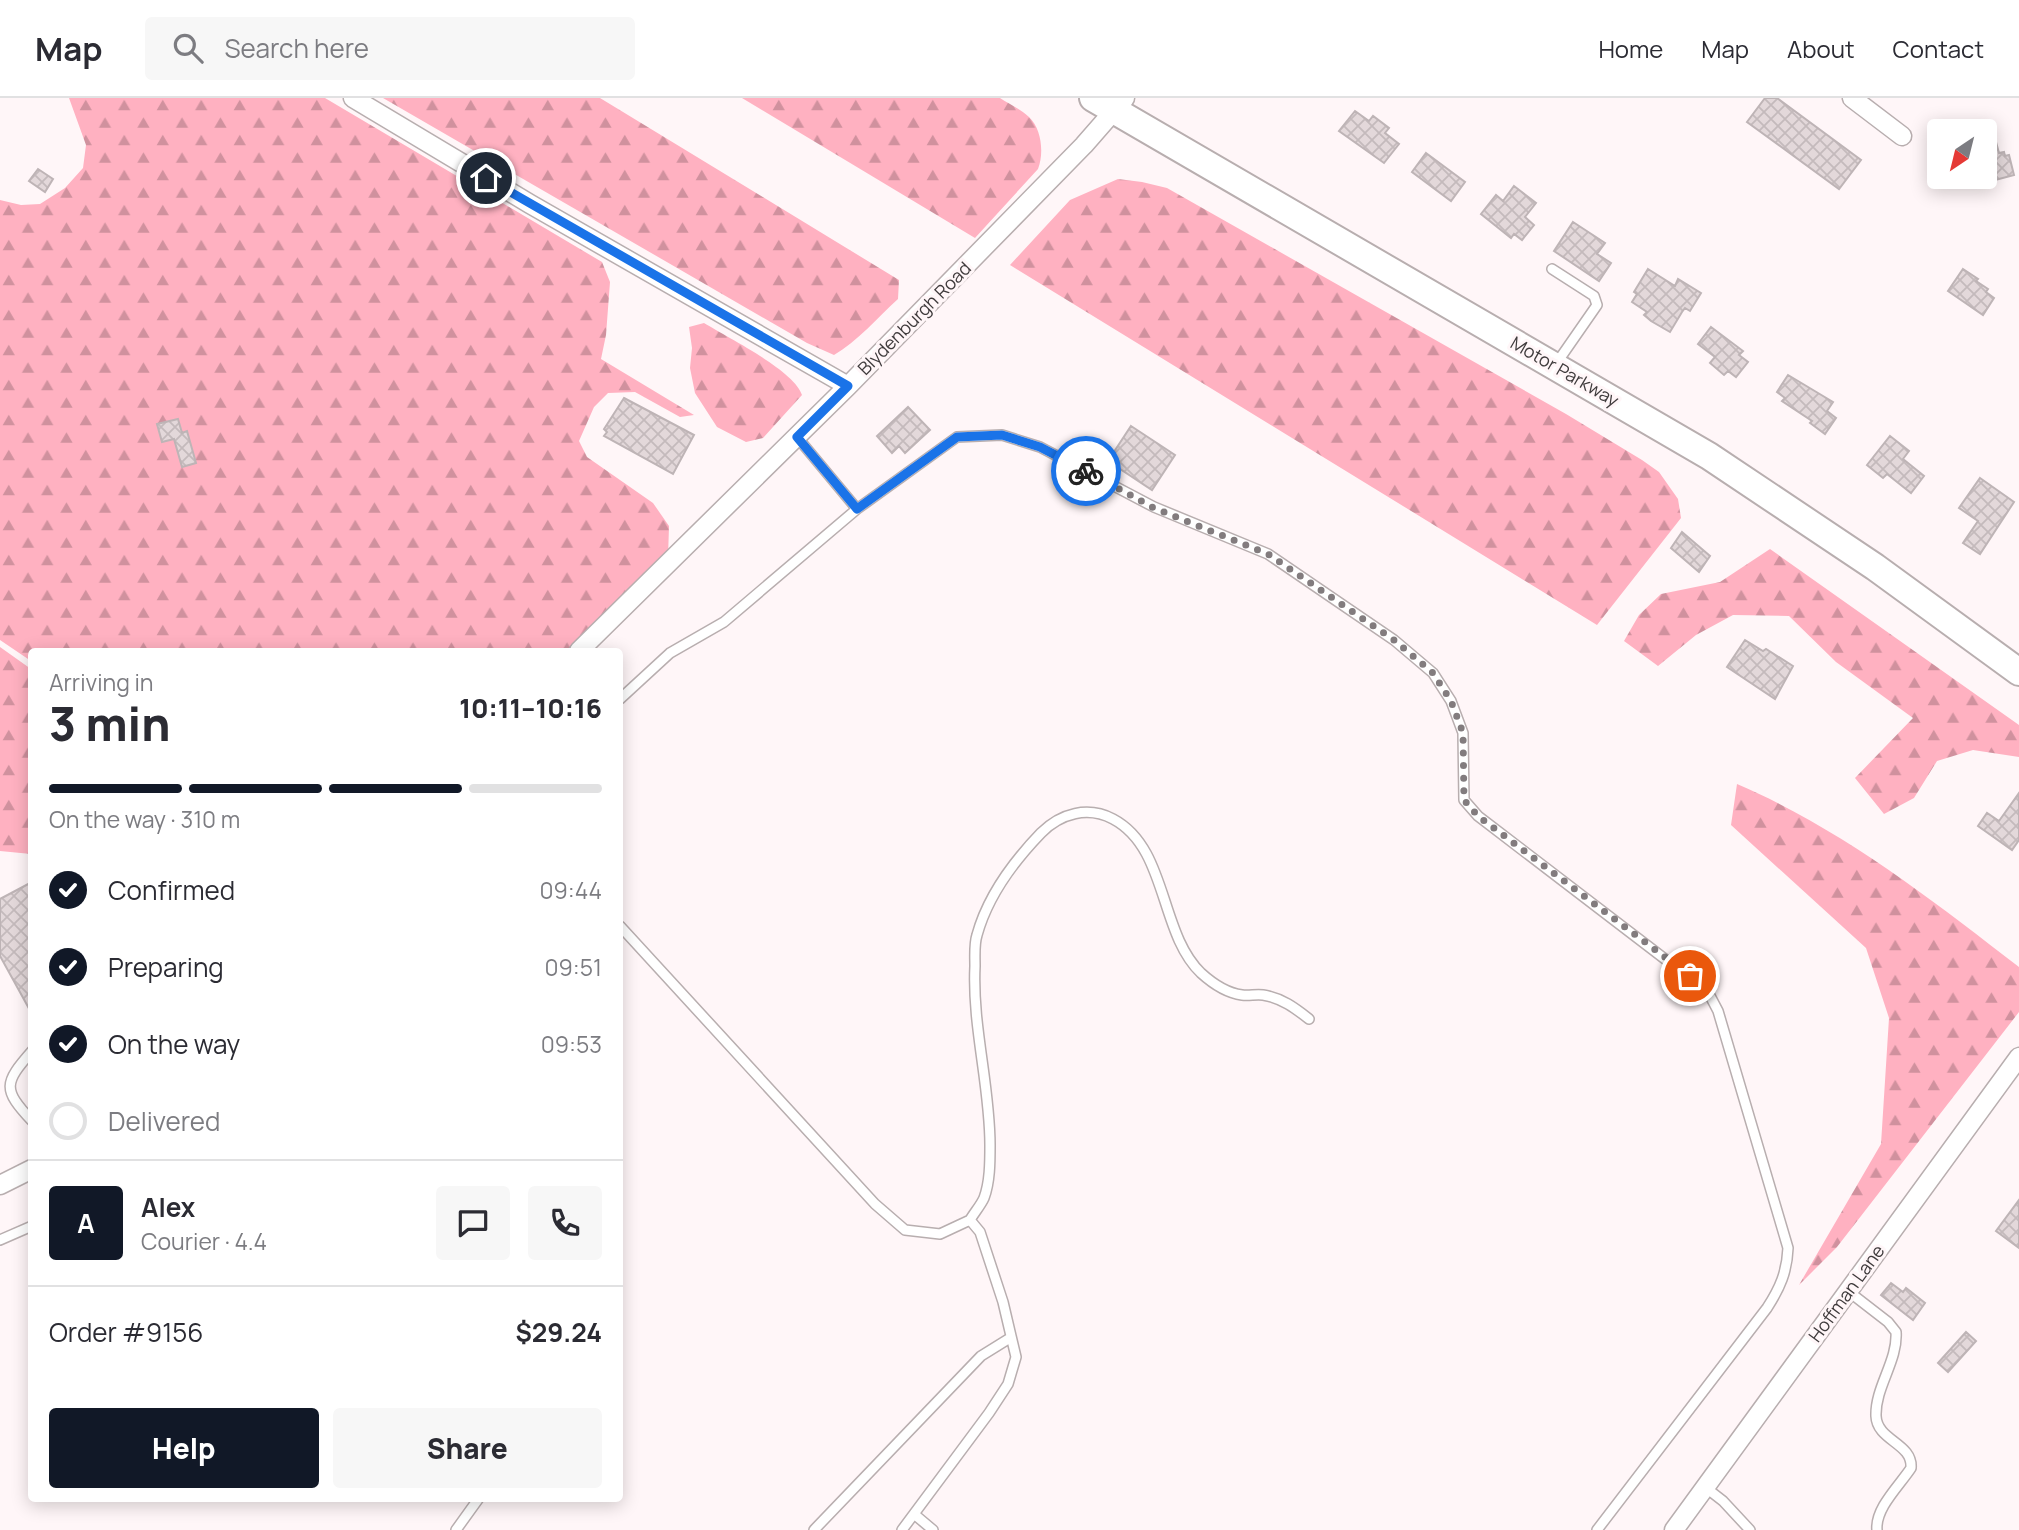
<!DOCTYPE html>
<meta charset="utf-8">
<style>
:root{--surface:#fff;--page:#f7f7f7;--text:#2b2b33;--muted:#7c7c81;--line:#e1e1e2;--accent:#111827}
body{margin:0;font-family:Manrope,sans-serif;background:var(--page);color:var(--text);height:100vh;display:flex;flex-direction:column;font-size:26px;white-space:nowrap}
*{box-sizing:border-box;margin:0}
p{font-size:23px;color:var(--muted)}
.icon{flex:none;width:38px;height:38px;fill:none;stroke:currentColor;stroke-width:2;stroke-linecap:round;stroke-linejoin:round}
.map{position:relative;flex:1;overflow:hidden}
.side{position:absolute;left:28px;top:550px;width:595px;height:854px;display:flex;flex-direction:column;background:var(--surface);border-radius:7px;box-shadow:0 4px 18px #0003}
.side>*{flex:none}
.needle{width:46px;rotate:215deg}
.buttons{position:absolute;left:1927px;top:21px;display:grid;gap:14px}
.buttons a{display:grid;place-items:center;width:70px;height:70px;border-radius:7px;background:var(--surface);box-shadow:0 4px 18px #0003;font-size:35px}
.pin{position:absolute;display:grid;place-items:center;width:60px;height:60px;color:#fff;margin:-30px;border:4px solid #fff;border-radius:50%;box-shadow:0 2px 7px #0007}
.courier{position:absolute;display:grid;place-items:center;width:70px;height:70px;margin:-35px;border:5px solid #1a73e8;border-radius:50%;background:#fff;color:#222;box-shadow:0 2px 9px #0007}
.head em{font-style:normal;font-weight:800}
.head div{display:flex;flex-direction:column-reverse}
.head{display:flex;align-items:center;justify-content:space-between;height:119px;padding:0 21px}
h1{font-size:46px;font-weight:800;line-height:52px}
.bar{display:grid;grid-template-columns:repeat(4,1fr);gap:10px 7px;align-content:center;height:84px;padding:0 21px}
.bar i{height:9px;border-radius:5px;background:var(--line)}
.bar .on{background:var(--accent)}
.bar p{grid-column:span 4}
.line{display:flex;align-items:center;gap:18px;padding:0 21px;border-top:2px solid var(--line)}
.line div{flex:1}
.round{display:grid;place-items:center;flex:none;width:74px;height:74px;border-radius:7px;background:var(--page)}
ol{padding:0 21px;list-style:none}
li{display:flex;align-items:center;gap:21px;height:77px}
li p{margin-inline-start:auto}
li .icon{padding:7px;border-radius:50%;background:var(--accent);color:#fff;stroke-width:4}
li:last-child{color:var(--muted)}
li i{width:38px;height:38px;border:4px solid var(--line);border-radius:50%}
.action{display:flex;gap:14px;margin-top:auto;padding:14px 21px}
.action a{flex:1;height:80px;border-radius:7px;background:var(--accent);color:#fff;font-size:28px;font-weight:800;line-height:80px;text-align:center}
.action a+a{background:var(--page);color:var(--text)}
header{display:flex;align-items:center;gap:42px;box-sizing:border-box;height:98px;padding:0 35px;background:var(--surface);border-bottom:2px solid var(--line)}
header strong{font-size:33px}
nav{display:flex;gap:38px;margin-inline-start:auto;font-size:24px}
.search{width:490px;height:63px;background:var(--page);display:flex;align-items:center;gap:18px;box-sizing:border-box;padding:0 24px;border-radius:7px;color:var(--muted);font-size:26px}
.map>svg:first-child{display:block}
</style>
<header>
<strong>Map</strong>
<div class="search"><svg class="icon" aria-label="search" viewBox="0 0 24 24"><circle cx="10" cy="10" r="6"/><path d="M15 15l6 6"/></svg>Search here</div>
<nav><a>Home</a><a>Map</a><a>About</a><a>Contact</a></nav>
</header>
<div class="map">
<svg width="2019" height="1432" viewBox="0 0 2019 1432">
<defs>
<pattern id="forest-firs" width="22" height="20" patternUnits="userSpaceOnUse" patternTransform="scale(1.75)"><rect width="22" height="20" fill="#ffb1c1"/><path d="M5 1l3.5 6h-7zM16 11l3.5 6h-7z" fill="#d0919e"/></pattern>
<pattern id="building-cross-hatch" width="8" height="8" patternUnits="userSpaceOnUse" patternTransform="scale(1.75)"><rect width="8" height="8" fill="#e3d8da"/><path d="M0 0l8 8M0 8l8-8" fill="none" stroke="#c4babc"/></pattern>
</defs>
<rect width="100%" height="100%" fill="#fff6f8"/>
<!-- forest -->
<path fill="url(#forest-firs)" d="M69,0H325L602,164L610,184L606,237L601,261L694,317L680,319L635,294L608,295L594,309L579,343L587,359L653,405L669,428L668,460L571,553H32L31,563L0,542V102L21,107L40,106L65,90L83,70L86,47Z
M383,0H600L899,182L898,201C878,219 857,244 834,257L807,245Z
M742,0H1000C1009,6 1021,11 1029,19C1042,31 1044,56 1038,71L975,140Z
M1118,81L1142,84L1167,90L1566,316L1642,362L1659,374L1678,401L1681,420L1597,527L1010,167L1070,102Z
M704,225C727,239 795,273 802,297L763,340L746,344L717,329L695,295L690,270L692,250L689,229Z
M1770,451L2019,627V659L1973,652L1937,663L1914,700L1884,716L1855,680L1913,620L1836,564L1789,518L1733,517L1696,537L1658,568L1624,543L1639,517L1661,496L1720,484Z
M0,549L31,571V756L0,753Z
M1737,686C1840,730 1931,801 2019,869V914L1837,1149L1799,1187L1881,1046L1889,920L1866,850L1731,727Z"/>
<!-- building -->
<path fill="url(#building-cross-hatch)" stroke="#beb4b6" stroke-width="2" d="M1765,0H1777L1861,62L1839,91L1747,24Z
M1355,13L1369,23L1373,18L1389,30L1385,35L1399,46L1384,65L1339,33Z
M1996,44L1999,55L2004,54L2005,58L2009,57L2014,77L1984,85V47Z
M1426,55L1465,84L1451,103L1412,74Z
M38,71L53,81L45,94L29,83Z
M1514,88L1536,105L1525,119L1534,127L1522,142L1514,136L1511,140L1481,116L1496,97L1503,103Z
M1573,124L1605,145L1597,156L1611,165L1599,183L1554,153Z
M1648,171L1675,188L1678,181L1701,195L1690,213L1685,210L1682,214L1670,234L1651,223L1644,217L1647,214L1632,204L1637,196L1634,194Z
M1963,171L1978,181L1976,183L1988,191L1986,194L1994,200L1983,217L1948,193Z
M1711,229L1743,253L1739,257L1748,264L1736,279L1728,273L1724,277L1710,265L1715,259L1698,246Z
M1788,277L1833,304L1827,313L1836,320L1825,336L1810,325L1812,323L1782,303L1785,300L1777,294Z
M624,300L694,337L673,376L604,338L607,334L604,331Z
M908,309L930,332L905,355L899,348L892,355L877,338Z
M178,321L182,335L187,333L196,365L182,369L174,341L162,344L157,326Z
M1131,328L1175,357L1152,392L1108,363Z
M1890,338L1909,353L1903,361L1924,378L1911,395L1887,376L1883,380L1867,367Z
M1980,380L2014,404L1980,456L1963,445L1978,423L1959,410Z
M1682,434L1710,458L1699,474L1671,450Z
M1745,542L1763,553L1766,551L1793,568L1775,601L1727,569Z
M2019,695V742L2012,752L1978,728L1987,715L1999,723Z
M32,784V916L0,858V801Z
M2019,1102V1150L1996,1133Z
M1891,1185L1903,1194L1906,1190L1925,1205L1913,1222L1881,1197Z
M1966,1234L1976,1243L1948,1274L1938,1265Z"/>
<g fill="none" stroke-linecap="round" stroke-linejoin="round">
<!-- service casing -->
<g stroke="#b8aeaf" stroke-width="12">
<path id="service" d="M1552,171L1594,198L1597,207L1556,266
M797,339L857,411
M620,601L670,555L724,524L857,411L957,339L1002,337L1040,349L1154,409L1268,456L1394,542L1433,575L1451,603L1463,635L1464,702L1478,718L1708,894L1718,913L1788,1150C1787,1174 1780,1190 1767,1210L1597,1432
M620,828L875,1106L905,1132L940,1136L970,1122
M32,953C4,985 2,991 32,1023
M0,1142L32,1128
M1848,1193L1888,1224L1896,1234C1898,1263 1875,1289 1876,1318C1877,1343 1913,1345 1911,1370C1900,1387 1875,1410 1877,1432
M1705,1389L1723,1403L1750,1432
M914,1416L933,1432
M456,1432L479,1400
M814,1432L981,1258L1010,1240
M902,1432L989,1315L1008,1286L1016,1259L1003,1204L980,1134L970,1122C974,1115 981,1107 984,1100C990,1084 990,1064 990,1047C990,987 972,928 975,868C975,858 974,846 977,837C988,797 1013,764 1041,735C1061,715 1088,708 1113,721C1168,750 1159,835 1201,875C1212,885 1227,895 1242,897C1249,898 1256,896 1263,897C1282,900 1295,910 1309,921"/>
</g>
<!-- minor casing -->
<g stroke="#b8aeaf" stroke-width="21">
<path id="minor" d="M353,0L530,106L848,288
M1852,0L1902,38
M579,553L848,288L1084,47L1125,0
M0,1087L32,1071
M1674,1432L2019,959"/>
</g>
<!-- secondary casing -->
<g stroke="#b8aeaf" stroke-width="30">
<path id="secondary" d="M1093,0L1709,358L1875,469L2019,574"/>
</g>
<!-- service -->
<use href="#service" stroke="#fff" stroke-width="9"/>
<!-- minor -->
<use href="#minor" stroke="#fff" stroke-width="18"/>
<!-- secondary -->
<use href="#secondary" stroke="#fff" stroke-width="26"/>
</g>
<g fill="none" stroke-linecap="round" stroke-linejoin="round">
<!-- done -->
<path stroke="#827c7e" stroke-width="7" stroke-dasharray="0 12.6" d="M1086,373L1154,410L1268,456L1394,542L1433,575L1451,603L1463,635L1464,702L1478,718L1690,878"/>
<!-- route -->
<path stroke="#1a73e8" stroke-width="9" d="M486,80L848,288L797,339L857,411L957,339L1002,337L1040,349L1086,373"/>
</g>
<g text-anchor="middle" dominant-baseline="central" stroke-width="6" stroke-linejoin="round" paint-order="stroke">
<!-- street labels -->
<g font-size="18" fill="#3f3b3c" stroke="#fff6f8">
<text transform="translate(914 220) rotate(-45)">Blydenburgh Road</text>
<text transform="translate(1565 273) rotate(30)">Motor Parkway</text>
<text transform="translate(1846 1195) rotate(-54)">Hoffman Lane</text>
</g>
</g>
</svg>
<div class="buttons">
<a><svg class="needle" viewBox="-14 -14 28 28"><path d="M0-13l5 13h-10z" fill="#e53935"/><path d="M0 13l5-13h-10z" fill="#7c7c81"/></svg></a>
</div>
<div class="pin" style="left:1690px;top:878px;background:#ea580c"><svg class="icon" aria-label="bag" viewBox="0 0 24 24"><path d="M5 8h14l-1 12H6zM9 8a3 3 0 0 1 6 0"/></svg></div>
<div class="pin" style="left:486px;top:80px;background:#1f2937"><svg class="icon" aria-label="home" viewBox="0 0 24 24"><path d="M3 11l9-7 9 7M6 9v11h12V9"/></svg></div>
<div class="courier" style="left:1086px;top:373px"><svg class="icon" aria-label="bike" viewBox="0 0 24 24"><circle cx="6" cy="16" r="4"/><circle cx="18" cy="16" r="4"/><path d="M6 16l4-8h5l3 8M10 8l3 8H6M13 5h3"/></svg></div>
<section class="side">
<div class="head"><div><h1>3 min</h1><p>Arriving in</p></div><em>10:11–10:16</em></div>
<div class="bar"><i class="on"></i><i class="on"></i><i class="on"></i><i></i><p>On the way · 310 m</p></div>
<ol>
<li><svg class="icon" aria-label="check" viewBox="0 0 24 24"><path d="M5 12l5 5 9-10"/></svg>Confirmed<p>09:44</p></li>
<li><svg class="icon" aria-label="check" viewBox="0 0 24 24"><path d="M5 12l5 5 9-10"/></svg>Preparing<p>09:51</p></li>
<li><svg class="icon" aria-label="check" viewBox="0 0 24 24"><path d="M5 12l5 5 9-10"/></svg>On the way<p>09:53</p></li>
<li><i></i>Delivered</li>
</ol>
<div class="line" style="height:126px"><b class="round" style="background:var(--accent);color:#fff">A</b><div><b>Alex</b><p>Courier · 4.4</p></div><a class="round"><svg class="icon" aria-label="chat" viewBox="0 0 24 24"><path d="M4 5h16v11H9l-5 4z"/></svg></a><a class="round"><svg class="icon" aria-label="phone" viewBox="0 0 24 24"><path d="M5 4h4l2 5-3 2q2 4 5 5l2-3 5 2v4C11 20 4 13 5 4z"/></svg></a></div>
<div class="line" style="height:91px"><div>Order #9156</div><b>$29.24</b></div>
<div class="action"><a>Help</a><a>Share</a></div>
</section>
</div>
